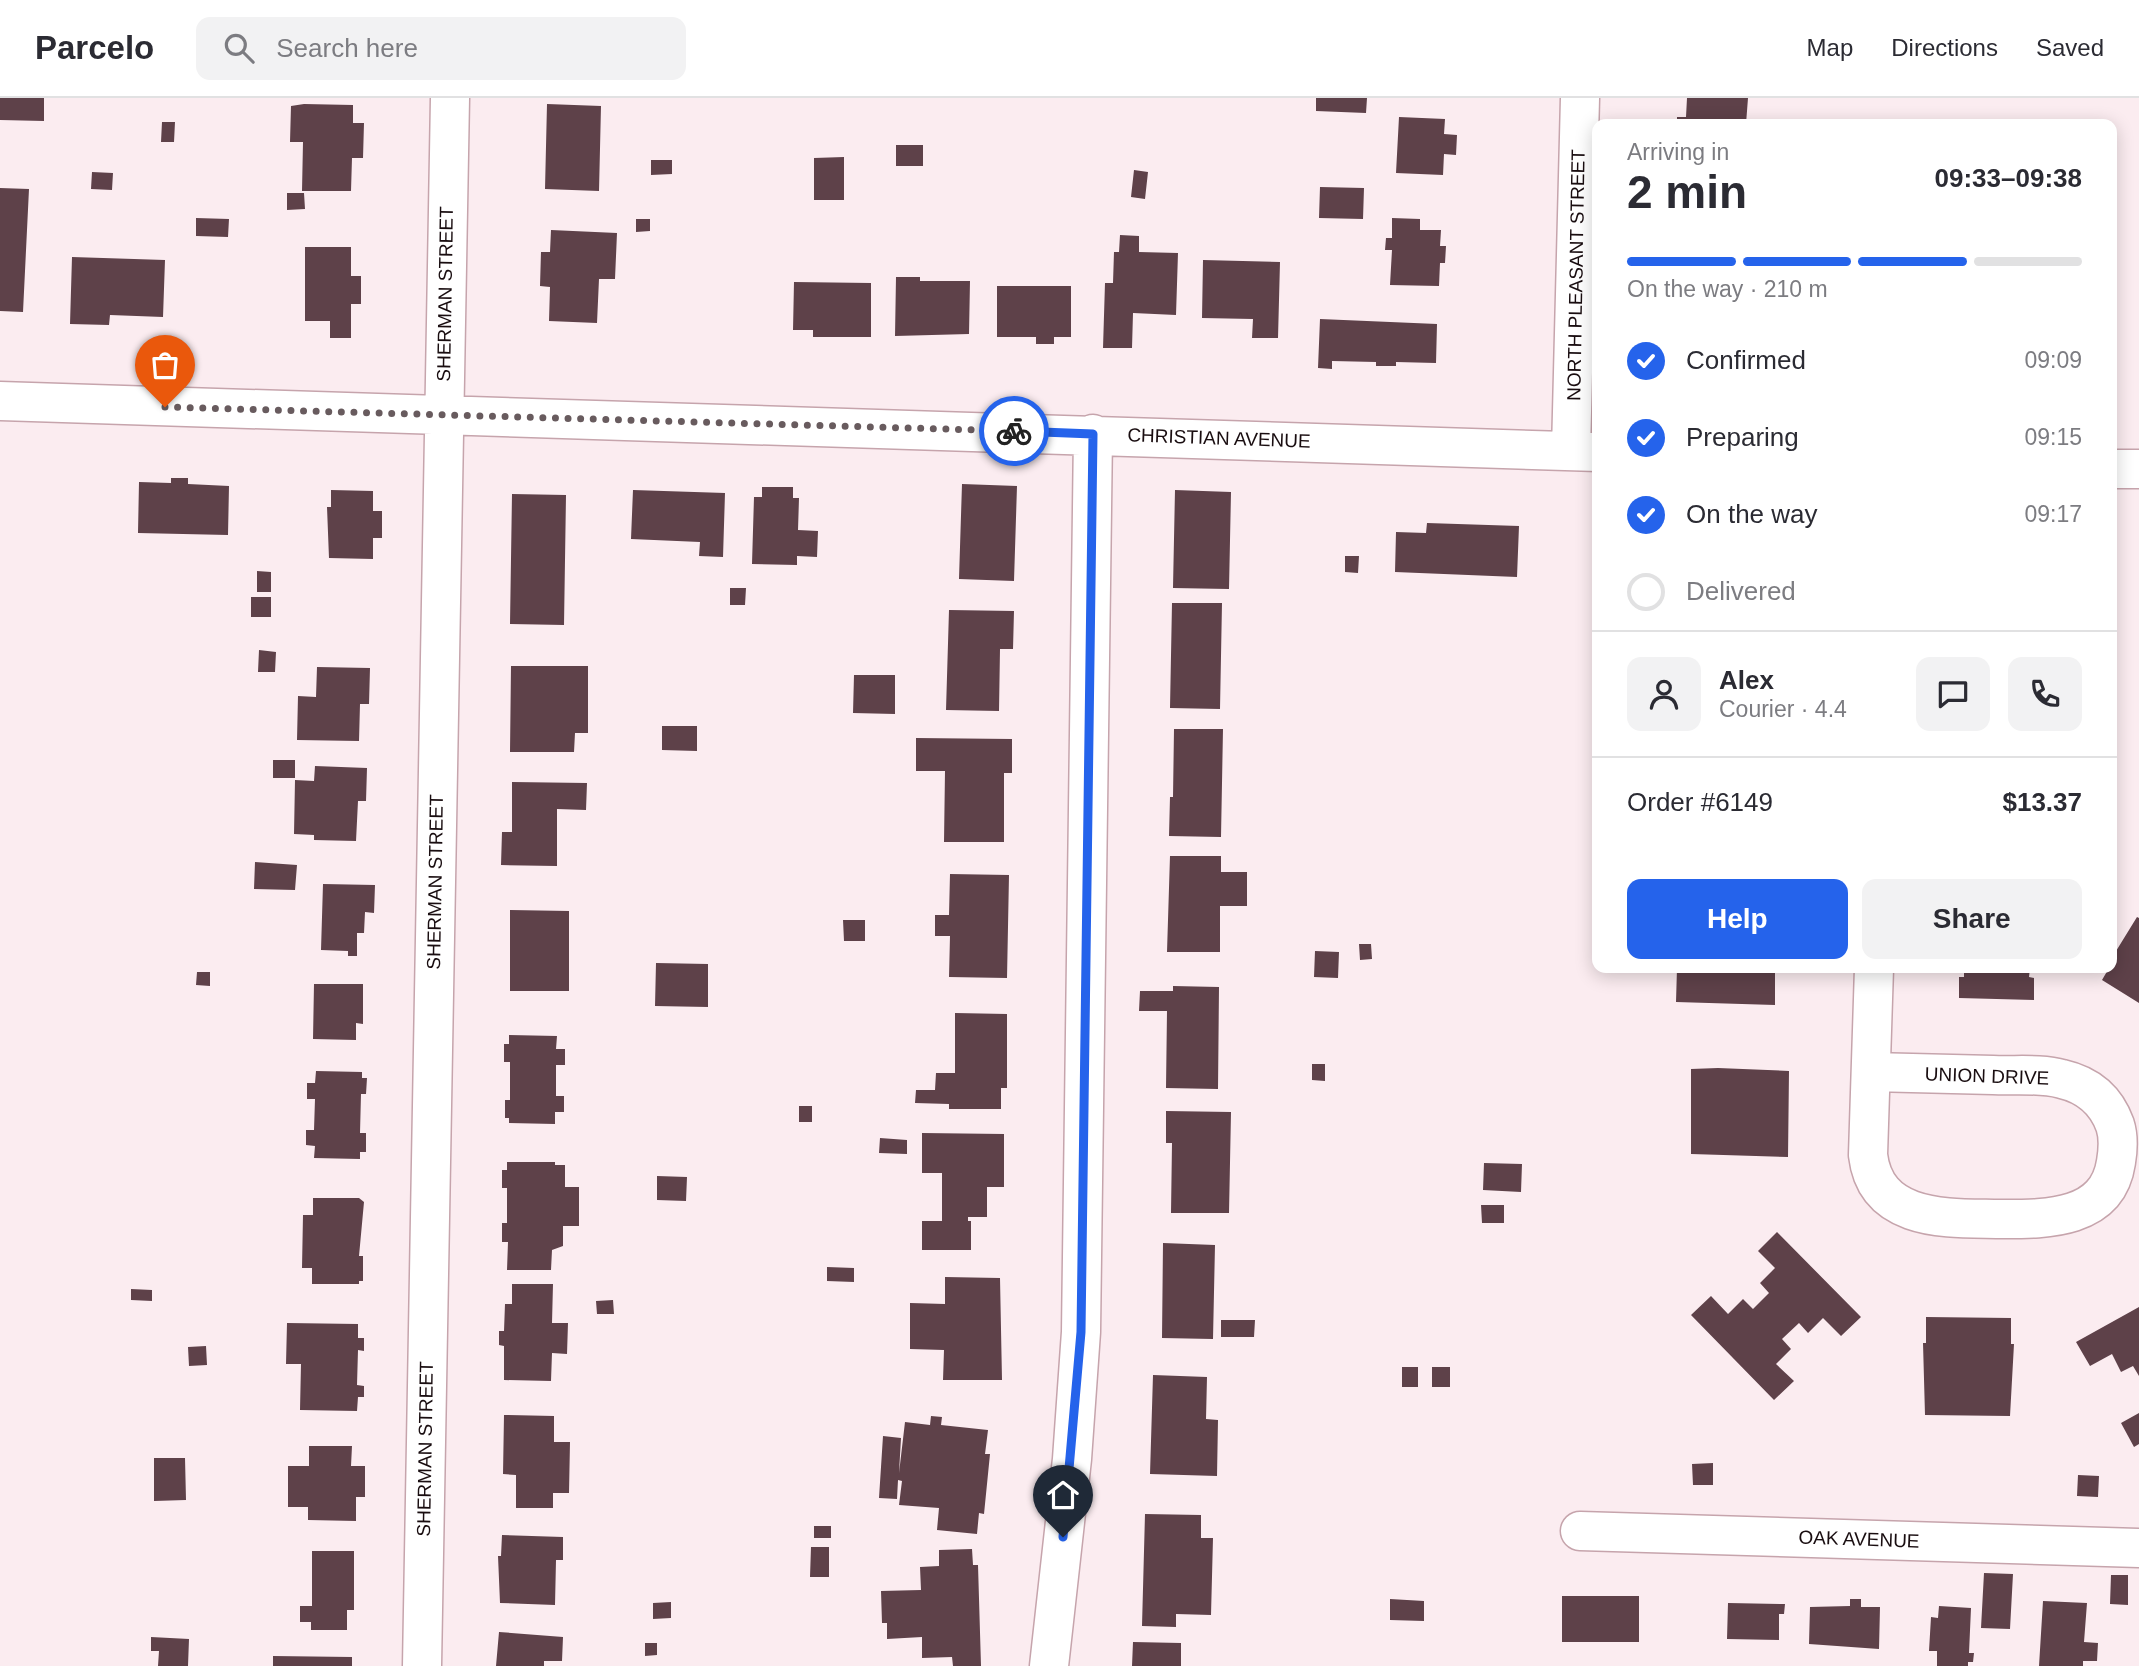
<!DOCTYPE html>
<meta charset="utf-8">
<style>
:root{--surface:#fff;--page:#f2f2f3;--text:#2b2b33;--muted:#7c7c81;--line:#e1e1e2;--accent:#2563eb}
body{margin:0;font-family:Helvetica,sans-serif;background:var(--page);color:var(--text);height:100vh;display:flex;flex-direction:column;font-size:26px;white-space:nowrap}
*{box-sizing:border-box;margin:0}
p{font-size:23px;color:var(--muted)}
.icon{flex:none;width:38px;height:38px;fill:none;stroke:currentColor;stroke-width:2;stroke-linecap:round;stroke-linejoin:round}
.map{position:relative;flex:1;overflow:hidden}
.sheet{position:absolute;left:1592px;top:21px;width:525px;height:854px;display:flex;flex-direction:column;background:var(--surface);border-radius:14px;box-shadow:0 4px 18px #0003}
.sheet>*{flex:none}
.pin{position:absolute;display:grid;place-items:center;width:60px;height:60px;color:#fff;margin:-72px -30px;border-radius:50% 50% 50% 0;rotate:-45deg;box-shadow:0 0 7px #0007}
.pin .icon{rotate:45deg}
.courier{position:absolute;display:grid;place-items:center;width:70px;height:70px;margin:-35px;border:5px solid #2563eb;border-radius:50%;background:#fff;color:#222;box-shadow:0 2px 9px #0007}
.overview em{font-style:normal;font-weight:600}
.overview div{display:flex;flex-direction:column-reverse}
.overview{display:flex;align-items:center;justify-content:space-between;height:119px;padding:0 35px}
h1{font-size:46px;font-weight:600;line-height:52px}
.bar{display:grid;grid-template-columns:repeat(4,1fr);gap:10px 7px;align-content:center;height:84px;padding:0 35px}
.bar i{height:9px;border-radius:5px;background:var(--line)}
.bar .on{background:var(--accent)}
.bar p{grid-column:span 4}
.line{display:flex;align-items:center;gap:18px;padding:0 35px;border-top:2px solid var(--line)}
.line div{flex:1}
.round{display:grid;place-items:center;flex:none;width:74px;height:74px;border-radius:14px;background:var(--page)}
ol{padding:0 35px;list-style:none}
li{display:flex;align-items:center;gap:21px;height:77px}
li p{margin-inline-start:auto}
li .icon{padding:7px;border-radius:50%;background:var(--accent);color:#fff;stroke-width:4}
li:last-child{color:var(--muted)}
li i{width:38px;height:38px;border:4px solid var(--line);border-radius:50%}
.action{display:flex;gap:14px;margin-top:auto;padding:14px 35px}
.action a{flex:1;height:80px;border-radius:14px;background:var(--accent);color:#fff;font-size:28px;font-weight:600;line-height:80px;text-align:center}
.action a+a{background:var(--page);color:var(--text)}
header{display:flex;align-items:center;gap:42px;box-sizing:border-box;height:98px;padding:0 35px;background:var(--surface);border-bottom:2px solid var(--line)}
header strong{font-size:33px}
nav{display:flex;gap:38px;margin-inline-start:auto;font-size:24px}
.search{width:490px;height:63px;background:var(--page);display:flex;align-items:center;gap:18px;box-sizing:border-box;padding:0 24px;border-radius:14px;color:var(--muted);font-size:26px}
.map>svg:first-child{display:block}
</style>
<header>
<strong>Parcelo</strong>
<div class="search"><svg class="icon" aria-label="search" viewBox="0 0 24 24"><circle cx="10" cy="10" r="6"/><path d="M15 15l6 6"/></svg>Search here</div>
<nav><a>Map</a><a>Directions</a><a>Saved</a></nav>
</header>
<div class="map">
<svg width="2139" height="1568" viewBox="0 0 2139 1568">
<rect width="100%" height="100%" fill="#fbecf0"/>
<!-- building -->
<path fill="#5e4149" d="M0,0H44V23L0,22Z
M1316,0H1367L1366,15L1316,13Z
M1687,0H1748L1746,26H1677V19H1686Z
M304,6L353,7V25H364L363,60H352L351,93H302L303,44H290L291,8Z
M547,6L601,8L599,93L545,91Z
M1399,19L1445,21L1444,36L1457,37L1456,57L1444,56L1443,77L1396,75Z
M162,24H175L174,44H161Z
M896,47H923V68H896Z
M844,59V102H814V60Z
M651,62H672V76L651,77Z
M1134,72L1148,74L1145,101L1131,99Z
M92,74L113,75L112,92L91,91Z
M1320,89L1364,90L1363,121L1319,120Z
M0,90L29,91L23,214L0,213Z
M287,95H304L305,111L287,112Z
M196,120L229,121L228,139L196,138Z
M1392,120L1420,121V132H1441L1440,148H1446L1445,165H1440L1439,188L1390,187L1392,152H1385L1386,140H1392Z
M636,121H650V133L636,134Z
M551,132L617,135L615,181H599L597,225L549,223L550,189L540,188L541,154H550Z
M1120,137L1139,138V154L1178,155L1176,217L1133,215L1132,250H1103L1105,185H1113L1114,154H1119Z
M305,149H351V178H361V206H351V240H330V223H305Z
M72,159L165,162L163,219L110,217L109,227L70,226Z
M1203,162L1280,164L1278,240H1252L1253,221L1202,220Z
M896,179H920V183H970L969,236L895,238Z
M794,184L871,185V239H813V232H793Z
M997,188H1071V239H1054V246H1036V239H997Z
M1320,221L1437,226L1436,265L1396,264V268H1376V264L1332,263V271L1318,270Z
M171,380H188V386L229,388L228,437L138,435L139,384L171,385Z
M962,386L1017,388L1014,483L959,481Z
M762,389H793V400H799L798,432L818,433L817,459L797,458V467L752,466L754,399H762Z
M331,392L373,393V413H382V440H373V461L329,460L327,409H331Z
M633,392L725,395L723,459L699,458L700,444L631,441Z
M1175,392L1231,394L1229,491L1173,490Z
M512,396L566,397L564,527L510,526Z
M1427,425L1519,428L1517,479L1395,474L1396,434L1426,435Z
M1345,458H1359L1358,475L1345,474Z
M257,473L271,474V494H257Z
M730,490H746L745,507H730Z
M251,499H271V519H251Z
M1172,505H1222L1220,611L1170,610Z
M949,512L1014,513L1013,551H1000L999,613L946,612Z
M259,552L276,554L275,574H258Z
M511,568H588V635H575L574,654H510Z
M317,569L370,570L369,606H360L359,643L297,642L298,598L316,599Z
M854,577H895V616L853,615Z
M662,628H697V653L662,652Z
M1174,631H1223L1221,739L1169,738L1170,699H1173Z
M916,640L1012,641V675H1004V744H944L945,673H916Z
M273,662H295V680H273Z
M315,668L367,670L366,703H358L356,743L314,742V737L294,736L295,682L314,683Z
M512,684L587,685L586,712L557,711V768L501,767L502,734H512Z
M1170,758H1221V774H1247V808H1220V854H1167Z
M255,764L297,767L295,792L254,791Z
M950,776L1009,777L1007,880L949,879L950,838H935V817H949Z
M323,786L375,787L374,815L365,814L364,835H357V858H348V853L321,852Z
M510,812L569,813V893H510Z
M2137,819L2139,820V905L2102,882L2109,870H2112L2115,860L2113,858Z
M843,822H865V843H844Z
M1359,846H1371L1372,861L1360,862Z
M1315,853L1339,854L1338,880L1314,879Z
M656,865L708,866V909L655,908Z
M1677,870H1775V907L1676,904Z
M1964,870H2030L2029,879L2034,880V902L1959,900V879H1964Z
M197,874H210V888L196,887Z
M314,886H363V926L356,925V942L313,941Z
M1173,888L1219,889L1218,991L1166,990L1167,913H1139L1140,893H1173Z
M955,915L1007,916V990H1001V1011H949V1006L915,1005L916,992H935L936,975H955Z
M509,937L557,938L556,951H565V967H556V998H564V1014H555V1026L509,1025V1020H505V1002H510V964H504V946H509Z
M1312,966H1325V983L1312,982Z
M1718,970L1789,973L1788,1059L1691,1056V971Z
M316,973L362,974V980H367L366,996H361L360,1035H366V1054H360V1061L314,1060L315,1048L306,1047V1032H314L315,1001H307V985H315Z
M799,1008H812V1024H799Z
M1166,1013L1231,1014L1229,1115H1171L1172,1045H1166Z
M922,1035L1004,1036V1089H987V1119H968V1123H971V1152H922V1123H942V1075H922Z
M880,1040L907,1042V1056L879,1055Z
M507,1064H555V1067H565V1089H579V1128H563V1148L552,1152L551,1172H507L508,1144H502V1125H507V1090H502V1072H507Z
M1484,1065L1522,1066L1521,1094L1483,1092Z
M657,1078L687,1079L686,1103L657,1102Z
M313,1100H359L364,1104L359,1158H363V1183H359V1186H312V1170H302L303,1117H313Z
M1481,1107H1504V1125H1482Z
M1777,1134L1861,1219L1841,1238L1823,1220L1808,1235L1799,1225L1782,1241L1791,1251L1776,1266L1794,1283L1774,1302L1691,1217L1711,1198L1728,1216L1743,1201L1753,1211L1769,1195L1760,1185L1775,1170L1758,1153Z
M1163,1145L1215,1147L1213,1241L1162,1240Z
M827,1169L854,1170V1184L827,1183Z
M945,1179L1000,1180L1002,1282H943L944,1252L910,1251V1205L945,1206Z
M512,1186H553L552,1225H568L567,1256L552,1255L551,1283L504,1282V1248L499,1247V1233H504L505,1206H512Z
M131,1191L152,1192V1203L131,1202Z
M613,1202L614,1216H597L596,1203Z
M2139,1209V1278L2133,1268L2121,1274L2112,1256L2090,1268L2076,1244Z
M1926,1219L2011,1220V1246H2014L2010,1318L1925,1317L1923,1245H1926Z
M1221,1222H1255L1254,1239H1221Z
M287,1225L358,1226V1240H364V1253L358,1252L357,1287L364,1288V1299H358L357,1313L300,1312L301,1266H286Z
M206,1248L207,1267L189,1268L188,1249Z
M1402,1269H1418V1289H1402Z
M1432,1269H1450V1289H1432Z
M1153,1277L1207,1279L1206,1321L1218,1322L1217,1378L1150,1376Z
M2139,1315V1346L2134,1349L2121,1325Z
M504,1317L554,1318V1344H570L569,1395H553V1410H516V1377L503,1376Z
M931,1318L942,1319L941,1327L988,1332L985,1356H990L984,1416L979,1415L977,1436L937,1432L939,1410L899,1407L902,1383L898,1382L897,1401L879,1400L883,1338L901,1340L899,1375L905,1324L930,1327Z
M309,1348H352L351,1368H365V1399H356V1423L308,1422V1409H288V1368H309Z
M154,1360H185L186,1402L154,1403Z
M1713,1365V1387H1693L1692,1366Z
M2078,1377L2099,1378L2098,1399L2077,1398Z
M1145,1416L1201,1417V1440H1213L1211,1517L1176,1516V1529L1142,1528Z
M814,1428H831V1440H814Z
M502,1437L563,1439V1462H556L555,1507L500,1505L498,1458H501Z
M811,1449H829V1479H810Z
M972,1451L973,1467H978L981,1568H953L952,1559L922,1560V1539L887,1541V1525H882L881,1493L921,1492L920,1469L939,1468V1452Z
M312,1453H354V1512H347V1532H311V1524H300V1508H312Z
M1984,1475L2013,1476L2010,1531L1981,1530Z
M2111,1477H2128V1507L2110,1506Z
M1562,1498H1639V1544H1562Z
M1390,1501L1424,1503V1523L1390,1522Z
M1850,1501H1861V1509H1880L1879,1551L1809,1546L1810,1509L1850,1508Z
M2043,1503L2087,1505L2084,1544L2098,1545L2097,1563H2083V1568H2039Z
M671,1504V1520L653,1521V1505Z
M1728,1505L1785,1506L1784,1516H1779V1542L1727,1541Z
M1939,1508L1971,1510L1969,1555H1974L1973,1564H1968V1568H1937V1553H1929L1931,1519L1938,1520Z
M499,1534L563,1539L562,1563H544V1568H496Z
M151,1539L189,1541L188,1568H158L159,1553H151Z
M1133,1544L1181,1545V1568H1132Z
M645,1545H657V1557L645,1558Z
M273,1558L352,1559V1568H273Z"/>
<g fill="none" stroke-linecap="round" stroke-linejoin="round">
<!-- minor casing -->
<g stroke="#c6a4ac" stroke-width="41">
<path id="minor" d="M0,303L1598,354
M1571,353L1580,0
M2112,371H2139
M1871,974C1912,975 1952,976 1993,977C2016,978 2040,975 2062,981C2088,987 2106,1002 2115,1027C2119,1039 2118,1052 2116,1064C2107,1124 2042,1121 1996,1121C1947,1120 1876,1124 1868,1057L1874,870
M1580,1433L2139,1450
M422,1568L450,0
M1049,1568L1072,1361L1081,1234L1093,336"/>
</g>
<!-- minor -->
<use href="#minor" stroke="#fff" stroke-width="38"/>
</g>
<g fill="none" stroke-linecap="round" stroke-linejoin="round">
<!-- done -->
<path stroke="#685b5e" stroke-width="7" stroke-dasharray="0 12.6" d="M165,309L1014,333"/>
<!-- route -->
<path stroke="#2563eb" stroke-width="9" d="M1014,333L1093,336L1081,1234L1063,1439"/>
</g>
<g text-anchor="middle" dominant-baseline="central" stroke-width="7" stroke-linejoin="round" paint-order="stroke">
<!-- street labels -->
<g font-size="19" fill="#190d10" stroke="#fff">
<text transform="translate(1576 177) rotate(-89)">NORTH PLEASANT STREET</text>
<text transform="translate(445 196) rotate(-89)">SHERMAN STREET</text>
<text transform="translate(1219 340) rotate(2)">CHRISTIAN AVENUE</text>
<text transform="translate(435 784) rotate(-89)">SHERMAN STREET</text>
<text transform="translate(1987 978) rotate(2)">UNION DRIVE</text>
<text transform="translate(425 1351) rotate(-89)">SHERMAN STREET</text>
<text transform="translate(1859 1441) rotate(2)">OAK AVENUE</text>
</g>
</g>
</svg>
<div class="pin" style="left:165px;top:309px;background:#ea580c"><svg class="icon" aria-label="bag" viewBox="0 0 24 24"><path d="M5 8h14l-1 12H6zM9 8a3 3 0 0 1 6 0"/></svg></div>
<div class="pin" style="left:1063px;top:1439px;background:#1f2937"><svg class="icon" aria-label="home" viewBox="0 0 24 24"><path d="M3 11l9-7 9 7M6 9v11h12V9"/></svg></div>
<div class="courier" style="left:1014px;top:333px"><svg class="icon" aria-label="bike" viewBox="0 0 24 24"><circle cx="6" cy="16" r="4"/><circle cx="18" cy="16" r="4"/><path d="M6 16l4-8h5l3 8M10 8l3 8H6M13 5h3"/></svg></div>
<section class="sheet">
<div class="overview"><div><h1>2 min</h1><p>Arriving in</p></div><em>09:33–09:38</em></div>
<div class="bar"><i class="on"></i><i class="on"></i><i class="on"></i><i></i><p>On the way · 210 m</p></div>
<ol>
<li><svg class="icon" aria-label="check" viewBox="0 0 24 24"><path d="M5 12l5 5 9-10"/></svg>Confirmed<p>09:09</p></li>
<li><svg class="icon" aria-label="check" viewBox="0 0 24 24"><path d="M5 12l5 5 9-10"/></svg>Preparing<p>09:15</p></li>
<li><svg class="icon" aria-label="check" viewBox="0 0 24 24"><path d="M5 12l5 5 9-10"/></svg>On the way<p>09:17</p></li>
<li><i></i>Delivered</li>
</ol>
<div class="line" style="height:126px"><a class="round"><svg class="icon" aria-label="person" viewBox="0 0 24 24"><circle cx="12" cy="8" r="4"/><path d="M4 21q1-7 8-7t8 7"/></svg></a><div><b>Alex</b><p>Courier · 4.4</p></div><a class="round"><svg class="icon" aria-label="chat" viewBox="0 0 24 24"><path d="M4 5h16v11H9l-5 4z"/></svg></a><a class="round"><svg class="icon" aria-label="phone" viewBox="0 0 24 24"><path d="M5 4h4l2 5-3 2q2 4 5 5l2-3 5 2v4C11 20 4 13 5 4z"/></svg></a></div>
<div class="line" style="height:91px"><div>Order #6149</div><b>$13.37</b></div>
<div class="action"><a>Help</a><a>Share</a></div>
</section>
</div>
